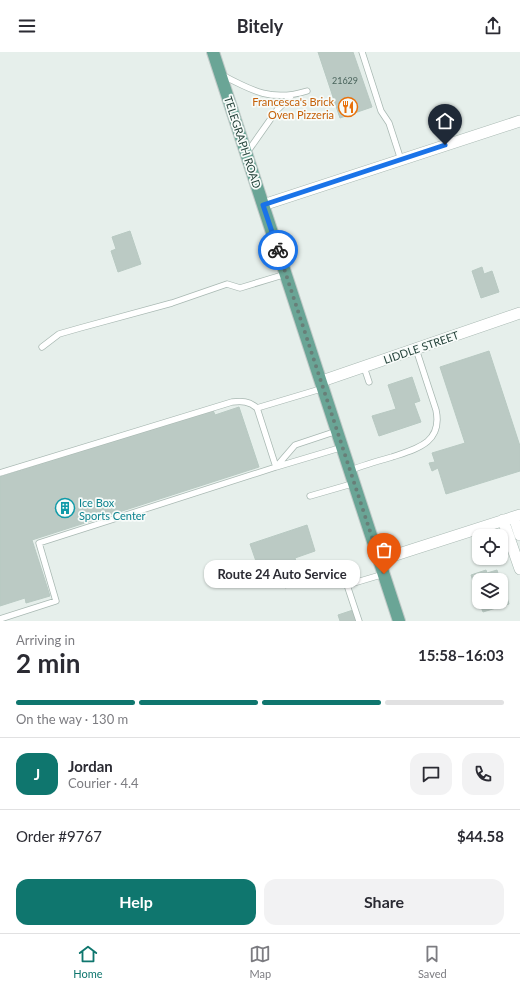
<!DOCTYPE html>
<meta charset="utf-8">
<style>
:root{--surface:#fff;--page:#f2f2f3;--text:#2b2b33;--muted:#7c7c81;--line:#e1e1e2;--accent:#0f766e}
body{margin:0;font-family:Lato,sans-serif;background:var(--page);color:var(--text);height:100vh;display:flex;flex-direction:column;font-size:15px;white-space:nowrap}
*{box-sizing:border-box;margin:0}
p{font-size:13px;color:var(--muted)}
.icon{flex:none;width:22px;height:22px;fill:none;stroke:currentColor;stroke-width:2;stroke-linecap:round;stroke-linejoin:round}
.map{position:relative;height:569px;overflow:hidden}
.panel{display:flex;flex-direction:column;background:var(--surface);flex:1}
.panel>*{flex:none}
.buttons{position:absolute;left:472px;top:477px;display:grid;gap:8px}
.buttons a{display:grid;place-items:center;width:36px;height:36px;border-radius:8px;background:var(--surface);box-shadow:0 1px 3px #0004;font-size:20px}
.pin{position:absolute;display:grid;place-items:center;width:34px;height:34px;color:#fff;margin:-41px -17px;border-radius:50% 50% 50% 0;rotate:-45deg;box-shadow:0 0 4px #0007}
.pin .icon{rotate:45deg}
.courier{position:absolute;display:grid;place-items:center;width:40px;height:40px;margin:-20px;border:3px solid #1a73e8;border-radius:50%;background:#fff;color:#222;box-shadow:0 1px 5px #0007}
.bubble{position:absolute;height:28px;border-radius:12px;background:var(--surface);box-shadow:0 1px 3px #0004;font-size:13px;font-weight:700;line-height:28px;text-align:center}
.head em{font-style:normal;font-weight:700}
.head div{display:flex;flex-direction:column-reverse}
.head{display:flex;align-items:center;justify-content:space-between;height:68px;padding:0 16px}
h1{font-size:26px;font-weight:700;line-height:30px}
.bar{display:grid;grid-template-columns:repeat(4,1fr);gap:6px 4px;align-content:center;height:48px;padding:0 16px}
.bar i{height:5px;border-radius:3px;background:var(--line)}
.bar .on{background:var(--accent)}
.bar p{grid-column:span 4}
.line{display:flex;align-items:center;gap:10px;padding:0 16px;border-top:1px solid var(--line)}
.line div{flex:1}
.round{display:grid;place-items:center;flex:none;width:42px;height:42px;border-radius:12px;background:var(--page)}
.cta{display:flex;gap:8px;margin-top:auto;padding:8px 16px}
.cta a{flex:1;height:46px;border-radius:12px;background:var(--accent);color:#fff;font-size:16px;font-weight:700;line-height:46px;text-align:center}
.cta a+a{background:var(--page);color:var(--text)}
header{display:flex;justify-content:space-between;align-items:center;height:52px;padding:0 16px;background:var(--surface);font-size:18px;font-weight:700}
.menu{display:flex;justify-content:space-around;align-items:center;height:56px;border-top:1px solid var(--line);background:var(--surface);font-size:11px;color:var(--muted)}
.menu a{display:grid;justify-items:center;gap:2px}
.menu .on{color:var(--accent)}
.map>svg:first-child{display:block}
</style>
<header><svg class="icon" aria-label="menu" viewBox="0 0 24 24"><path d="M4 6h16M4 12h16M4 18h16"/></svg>Bitely<svg class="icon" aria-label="share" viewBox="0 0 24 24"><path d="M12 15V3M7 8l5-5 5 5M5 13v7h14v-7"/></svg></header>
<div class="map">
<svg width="520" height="569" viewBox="0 0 520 569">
<rect width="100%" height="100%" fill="#e6efeb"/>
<!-- building -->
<path fill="#bbcac4" stroke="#b8c9c2" d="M318,0H353L372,55L340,66Z
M130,179L141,212L118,220L111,199L116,197L112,185Z
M482,215L484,222L492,219L499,240L481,246L472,219Z
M489,299L520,394V419L446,442L438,416L432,419L429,411L435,410L432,401L465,391L440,315Z
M412,325L420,349L414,351L421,370L379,384L372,364L396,357L388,333Z
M239,355L259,415L32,488L50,544L26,551L25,546L0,554V425L213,358L215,363Z
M307,473L315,499L295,506L303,531L285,536L277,511L259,518L250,492Z
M486,518L487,521L497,518L500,528H479V549L471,523Z
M505,539L509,552L483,560L479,550H501V540Z
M353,558L356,569H340L338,563Z"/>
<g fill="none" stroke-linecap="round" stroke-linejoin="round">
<!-- service casing -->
<g stroke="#a8b8b2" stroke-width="7">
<path id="service" d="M362,0L381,59L389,71L401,108
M222,23C252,39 272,50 307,39
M246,102L277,58L291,44
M42,295L59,282L80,276L172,251L227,232L240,236L286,222
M364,315L369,330
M257,356L276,415L343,395
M351,418C364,413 378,409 392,405C416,397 443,391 436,358L416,297
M0,421L232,350C242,349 249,349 257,356L324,336
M310,444L355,431
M0,567L56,549L39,491L276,415L295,393L337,379
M359,569L347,533L384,522"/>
</g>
<!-- minor casing -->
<g stroke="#a8b8b2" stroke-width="12">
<path id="minor" d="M263,153L520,69
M322,329L520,261
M514,465L520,483
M503,468L520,517
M380,508L520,463"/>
</g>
<!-- primary casing -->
<g stroke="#c2cac8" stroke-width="14">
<path id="primary" d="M213,0L399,569"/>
</g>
<!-- service -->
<use href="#service" stroke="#fff" stroke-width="5.5"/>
<!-- minor -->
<use href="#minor" stroke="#fff" stroke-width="11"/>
<!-- primary -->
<use href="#primary" stroke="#6aa596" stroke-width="12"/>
</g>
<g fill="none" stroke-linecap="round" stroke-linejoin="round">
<!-- done -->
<path stroke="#687f78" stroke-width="4" stroke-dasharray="0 7.2" d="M278,198L384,522"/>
<!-- route -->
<path stroke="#1a73e8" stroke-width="5" d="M278,198L263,153L445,93"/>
</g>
<!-- icons -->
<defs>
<g id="restaurant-ring" transform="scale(1)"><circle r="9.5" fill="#f7fbf9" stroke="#e8710a" stroke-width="1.5"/><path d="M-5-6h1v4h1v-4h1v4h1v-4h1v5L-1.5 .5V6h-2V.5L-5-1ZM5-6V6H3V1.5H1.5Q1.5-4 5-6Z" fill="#e8710a"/></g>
<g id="building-ring" transform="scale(1)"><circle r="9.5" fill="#f7fbf9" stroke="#0f9aa8" stroke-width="1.5"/><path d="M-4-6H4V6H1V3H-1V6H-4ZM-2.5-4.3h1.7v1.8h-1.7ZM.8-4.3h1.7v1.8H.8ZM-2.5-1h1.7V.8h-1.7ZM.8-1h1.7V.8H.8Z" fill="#0f9aa8"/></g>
</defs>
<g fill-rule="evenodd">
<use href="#restaurant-ring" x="348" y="55"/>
<use href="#building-ring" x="65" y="456"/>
</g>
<g text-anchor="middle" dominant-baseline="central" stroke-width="3.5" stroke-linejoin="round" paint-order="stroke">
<!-- number labels -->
<g font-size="9" fill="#4a645c">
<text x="345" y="28">21629</text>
</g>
<!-- food labels -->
<g font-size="11" fill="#c56008" stroke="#f7fbf9" text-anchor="end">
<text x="334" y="49">Francesca's Brick<tspan x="334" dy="13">Oven Pizzeria</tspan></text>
</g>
<!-- street labels -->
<g font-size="11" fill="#24423a" stroke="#f7fbf9">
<text transform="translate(243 90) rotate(72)">TELEGRAPH ROAD</text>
<text transform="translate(421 295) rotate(-19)">LIDDLE STREET</text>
</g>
<!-- culture labels -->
<g font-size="11" fill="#0d838f" stroke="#f7fbf9" text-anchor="start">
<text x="79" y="450">Ice Box<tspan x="79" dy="13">Sports Center</tspan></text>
</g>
</g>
</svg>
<div class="buttons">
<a><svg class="icon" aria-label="locate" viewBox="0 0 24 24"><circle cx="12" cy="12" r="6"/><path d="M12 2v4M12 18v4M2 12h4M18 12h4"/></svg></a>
<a><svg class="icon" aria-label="layers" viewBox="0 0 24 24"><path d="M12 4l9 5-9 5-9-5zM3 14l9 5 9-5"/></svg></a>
</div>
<div class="pin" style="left:384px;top:522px;background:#ea580c"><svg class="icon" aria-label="bag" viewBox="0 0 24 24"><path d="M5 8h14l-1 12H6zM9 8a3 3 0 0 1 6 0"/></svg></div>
<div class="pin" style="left:445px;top:93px;background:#1f2937"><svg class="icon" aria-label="home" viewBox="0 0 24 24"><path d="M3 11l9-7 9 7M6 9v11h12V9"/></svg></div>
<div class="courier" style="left:278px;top:198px"><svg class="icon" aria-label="bike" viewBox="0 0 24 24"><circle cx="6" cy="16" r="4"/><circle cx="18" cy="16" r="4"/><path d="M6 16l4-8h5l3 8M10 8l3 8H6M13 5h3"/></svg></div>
<div class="bubble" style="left:204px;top:508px;width:156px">Route 24 Auto Service</div>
</div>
<section class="panel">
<div class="head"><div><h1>2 min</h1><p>Arriving in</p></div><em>15:58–16:03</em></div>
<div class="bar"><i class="on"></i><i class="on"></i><i class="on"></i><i></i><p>On the way · 130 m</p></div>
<div class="line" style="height:72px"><b class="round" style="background:var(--accent);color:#fff">J</b><div><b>Jordan</b><p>Courier · 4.4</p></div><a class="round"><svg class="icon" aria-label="chat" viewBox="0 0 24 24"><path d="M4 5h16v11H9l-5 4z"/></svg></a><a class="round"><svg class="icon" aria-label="phone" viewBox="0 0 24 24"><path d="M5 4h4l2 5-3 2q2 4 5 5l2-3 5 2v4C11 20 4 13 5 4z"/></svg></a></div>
<div class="line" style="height:52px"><div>Order #9767</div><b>$44.58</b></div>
<div class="cta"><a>Help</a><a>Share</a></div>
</section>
<nav class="menu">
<a class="on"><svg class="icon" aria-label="home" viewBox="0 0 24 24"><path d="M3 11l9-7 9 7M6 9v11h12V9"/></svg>Home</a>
<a><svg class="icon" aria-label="map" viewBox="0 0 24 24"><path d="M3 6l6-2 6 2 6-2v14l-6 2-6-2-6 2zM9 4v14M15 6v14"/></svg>Map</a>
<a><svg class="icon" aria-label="saved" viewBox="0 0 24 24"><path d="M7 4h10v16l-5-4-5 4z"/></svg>Saved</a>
</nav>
